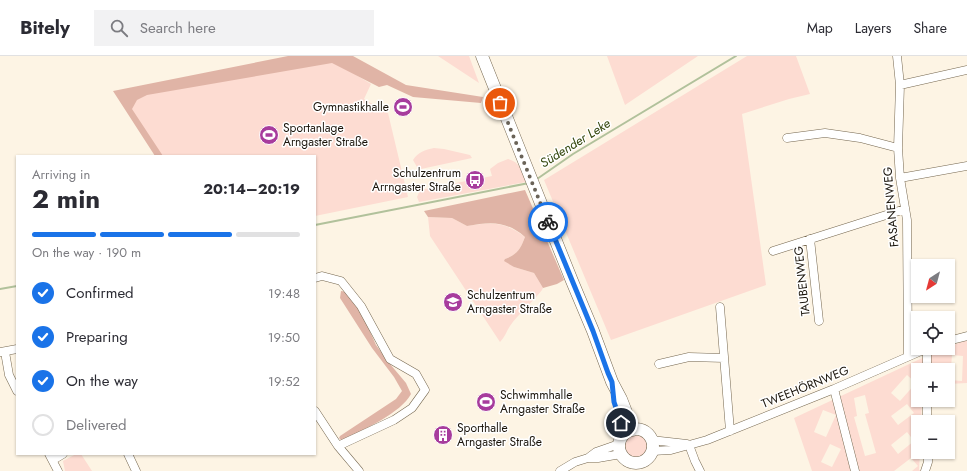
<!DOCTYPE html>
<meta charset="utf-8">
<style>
:root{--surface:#fff;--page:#f2f2f3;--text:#2b2b33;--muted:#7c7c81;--line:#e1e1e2;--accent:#1a73e8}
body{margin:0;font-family:Jost,sans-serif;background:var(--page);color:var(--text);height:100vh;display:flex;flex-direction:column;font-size:15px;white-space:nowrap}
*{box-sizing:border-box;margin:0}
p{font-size:13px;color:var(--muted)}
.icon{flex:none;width:22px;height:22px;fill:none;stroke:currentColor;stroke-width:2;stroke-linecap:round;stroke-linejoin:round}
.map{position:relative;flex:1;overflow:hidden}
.side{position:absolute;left:16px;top:99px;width:300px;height:300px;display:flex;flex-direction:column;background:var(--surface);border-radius:0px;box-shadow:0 1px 3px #0004}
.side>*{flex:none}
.needle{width:26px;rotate:216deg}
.tools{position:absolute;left:911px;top:203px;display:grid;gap:8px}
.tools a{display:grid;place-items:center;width:44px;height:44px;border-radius:0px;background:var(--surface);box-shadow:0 1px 3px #0004;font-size:20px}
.pin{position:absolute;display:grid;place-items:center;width:34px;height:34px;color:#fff;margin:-17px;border:2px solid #fff;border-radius:50%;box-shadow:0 1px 4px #0007}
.courier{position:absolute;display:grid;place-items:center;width:40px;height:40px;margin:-20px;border:3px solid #1a73e8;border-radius:50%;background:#fff;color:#222;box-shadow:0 1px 5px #0007}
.headline em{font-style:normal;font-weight:700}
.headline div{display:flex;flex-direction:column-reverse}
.headline{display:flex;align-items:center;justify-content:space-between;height:68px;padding:0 16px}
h1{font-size:26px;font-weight:700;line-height:30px}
.bar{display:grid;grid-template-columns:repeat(4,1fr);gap:6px 4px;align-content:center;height:48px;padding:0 16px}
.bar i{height:5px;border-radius:3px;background:var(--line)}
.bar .on{background:var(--accent)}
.bar p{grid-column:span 4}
ol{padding:0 16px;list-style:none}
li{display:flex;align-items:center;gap:12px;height:44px}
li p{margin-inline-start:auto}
li .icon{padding:4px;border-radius:50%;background:var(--accent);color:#fff;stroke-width:4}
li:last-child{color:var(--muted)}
li i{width:22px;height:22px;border:2px solid var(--line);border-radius:50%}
header{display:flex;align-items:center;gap:24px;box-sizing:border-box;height:56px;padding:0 20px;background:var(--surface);border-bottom:1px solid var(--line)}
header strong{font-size:19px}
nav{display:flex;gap:22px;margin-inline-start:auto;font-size:14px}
.search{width:280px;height:36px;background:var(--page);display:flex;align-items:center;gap:10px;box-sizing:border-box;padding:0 14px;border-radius:0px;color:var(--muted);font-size:15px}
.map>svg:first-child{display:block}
</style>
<header>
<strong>Bitely</strong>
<div class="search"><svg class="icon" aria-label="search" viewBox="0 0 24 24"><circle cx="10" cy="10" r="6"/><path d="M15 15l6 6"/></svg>Search here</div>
<nav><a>Map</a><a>Layers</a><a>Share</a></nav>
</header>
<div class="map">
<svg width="967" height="415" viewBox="0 0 967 415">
<rect width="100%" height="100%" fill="#fdf4e4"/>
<!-- green -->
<path fill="#fddcd2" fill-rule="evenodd" d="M438,0H469L479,27Z
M607,0H698L625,49Z
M747,0H796L810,38L789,43L742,58L766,229L611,284L544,124Z
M333,5L371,28L364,43L388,57L408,141L315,160V100H159L122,42Z
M434,92L444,93L470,99L472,102L421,113L417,111L413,104C418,96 425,94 434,92Z
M508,103C520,106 522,115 526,126L419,146L417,141L420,134L492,120L490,113L498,107Z
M428,161L452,162L467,170C491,166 504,165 525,181C521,192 517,199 505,203L514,211L534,217L543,232L542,234C532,247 518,258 510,270C506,276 505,281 500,286L430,180Z
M967,284V327L948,328V314H918V344H922L921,366H918V396H920L919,414L924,415H912L918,410L911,402L894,415H812L794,362L920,303L961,286ZM952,299L963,300L962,325L950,324ZM907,319L916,327L900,345L891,337ZM865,339L869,357L865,358L876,397L865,400L854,361L857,360L854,342ZM907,348L914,357L898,369L891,360ZM823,354L836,359L826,381L814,376ZM907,376L914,385L898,398L891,389ZM830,388L841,393L832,411L821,406Z
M624 391a12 12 0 1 1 24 0a12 12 0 1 1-24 0Z
M76,398H81L92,415H65L63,405Z"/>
<!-- forest -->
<path fill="#e0b4a6" d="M288,0H353L406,29L483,41L481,47L413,41L387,29L379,31L332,7L147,39L137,44L132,53L163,100H155L113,35Z
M525,134L564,224L557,228L543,232L534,217L514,211L504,205L505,203C517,199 521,192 525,181C505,164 490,166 467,170L452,162L428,161L424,155Z
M341,235L347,236L359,251L376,289L390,308L406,327L411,338C401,357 364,373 345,384H341L339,382L340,380L396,343L402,335L394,321L372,292L340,242Z"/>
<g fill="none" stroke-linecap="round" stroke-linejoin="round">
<!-- stream -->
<path stroke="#b1c19b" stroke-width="2" d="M537,123L573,98L736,0
M315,169L529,127
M0,233L17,230"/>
<!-- minor casing -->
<g stroke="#75674f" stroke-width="9">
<path id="minor" d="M897,0L900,29L898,92L900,122L907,164L908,300
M900,29L967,14
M787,82L825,77L860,82L898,92
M900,122L967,110
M810,183L819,265
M773,195L905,153
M315,222L322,220L341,225L361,250L390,303L416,318L425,334L412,352L394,364L338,390
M720,251L730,375
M948,285L967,280
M927,293V314
M0,296L17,293
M5,296L9,319L17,335
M659,308L689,301L724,302
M834,333L855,415
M927,344V366
M315,355L338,390L359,415
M651,384L687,388
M689,389L695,405L700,415
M652,395L671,394L707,384L834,333L928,292
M49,398L58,415
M128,398L136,415
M588,402H598L621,398
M53,404L63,398
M560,415L575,406L588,402L596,396L619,388
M925,415L928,406V396"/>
</g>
<!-- primary casing -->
<g stroke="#75674f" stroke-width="13">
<path id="primary" d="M482,0L572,225L593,275L612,326L621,343L633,374
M619 390a17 17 0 1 1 34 0a17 17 0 1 1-34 0Z"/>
</g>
<!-- minor -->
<use href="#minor" stroke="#fff" stroke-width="8"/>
<!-- primary -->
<use href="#primary" stroke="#fff" stroke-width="12"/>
</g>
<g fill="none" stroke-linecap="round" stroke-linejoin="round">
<!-- done -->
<path stroke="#6a6358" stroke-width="4" stroke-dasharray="0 7.2" d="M500,47L548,166"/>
<!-- route -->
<path stroke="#1a73e8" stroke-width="5" d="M548,166L593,275L608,317L612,326L614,346L621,367"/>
</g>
<!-- icons -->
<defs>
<g id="stadium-disc" transform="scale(1)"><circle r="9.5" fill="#a73c9d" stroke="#fff"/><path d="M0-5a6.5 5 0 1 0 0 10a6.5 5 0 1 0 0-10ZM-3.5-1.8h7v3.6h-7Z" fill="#fff"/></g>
<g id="bus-disc" transform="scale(1)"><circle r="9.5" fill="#a73c9d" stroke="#fff"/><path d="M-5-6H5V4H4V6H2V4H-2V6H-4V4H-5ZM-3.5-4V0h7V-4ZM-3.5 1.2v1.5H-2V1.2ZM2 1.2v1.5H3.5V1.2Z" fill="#fff"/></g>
<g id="school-disc" transform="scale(1)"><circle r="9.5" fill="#a73c9d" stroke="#fff"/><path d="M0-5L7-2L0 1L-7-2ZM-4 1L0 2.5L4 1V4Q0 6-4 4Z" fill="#fff"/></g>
<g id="building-disc" transform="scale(1)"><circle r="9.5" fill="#a73c9d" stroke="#fff"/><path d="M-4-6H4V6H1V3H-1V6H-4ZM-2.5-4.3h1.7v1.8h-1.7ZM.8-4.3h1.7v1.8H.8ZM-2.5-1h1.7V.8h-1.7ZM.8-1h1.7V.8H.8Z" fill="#fff"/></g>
</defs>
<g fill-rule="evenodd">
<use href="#stadium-disc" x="403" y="51"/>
<use href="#stadium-disc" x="269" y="79"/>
<use href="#bus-disc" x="475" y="124"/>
<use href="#school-disc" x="453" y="246"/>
<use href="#stadium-disc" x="486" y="346"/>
<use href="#building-disc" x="443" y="379"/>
</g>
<g text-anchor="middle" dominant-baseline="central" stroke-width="3" stroke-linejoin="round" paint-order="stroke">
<!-- poi labels -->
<g font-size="12" fill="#1b150c" stroke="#fff" text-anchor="start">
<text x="389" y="51" text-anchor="end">Gymnastikhalle</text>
<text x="283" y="72">Sportanlage<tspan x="283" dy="14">Arngaster Straße</tspan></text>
<text x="461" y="117" text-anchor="end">Schulzentrum<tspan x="461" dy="14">Arrngaster Straße</tspan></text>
<text x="467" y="239">Schulzentrum<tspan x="467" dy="14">Arngaster Straße</tspan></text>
<text x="500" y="339">Schwimmhalle<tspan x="500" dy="14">Arngaster Straße</tspan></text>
<text x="457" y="372">Sporthalle<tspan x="457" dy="14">Arngaster Straße</tspan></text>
</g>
<!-- street labels -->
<g font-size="12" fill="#1b150c" stroke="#fff">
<text transform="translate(891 151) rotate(-95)">FASANENWEG</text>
<text transform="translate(802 225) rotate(-96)">TAUBENWEG</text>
<text transform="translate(805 331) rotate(-22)">TWEEHÖRNWEG</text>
</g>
<!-- water labels -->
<g font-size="13" font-style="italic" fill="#33460b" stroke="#fff">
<text transform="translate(575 87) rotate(-32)">Südender Leke</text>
</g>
</g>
</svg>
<div class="tools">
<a><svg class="needle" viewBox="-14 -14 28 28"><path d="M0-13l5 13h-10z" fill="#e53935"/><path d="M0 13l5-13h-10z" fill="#7c7c81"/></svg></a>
<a><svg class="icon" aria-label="locate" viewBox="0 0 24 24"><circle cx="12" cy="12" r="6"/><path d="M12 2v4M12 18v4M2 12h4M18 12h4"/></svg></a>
<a>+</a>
<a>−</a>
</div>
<div class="pin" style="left:500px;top:47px;background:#ea580c"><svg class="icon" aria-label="bag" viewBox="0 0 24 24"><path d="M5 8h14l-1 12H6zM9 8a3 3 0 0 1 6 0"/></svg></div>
<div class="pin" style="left:621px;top:367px;background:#1f2937"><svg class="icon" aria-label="home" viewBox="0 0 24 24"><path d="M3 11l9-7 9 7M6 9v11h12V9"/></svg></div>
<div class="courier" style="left:548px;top:166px"><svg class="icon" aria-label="bike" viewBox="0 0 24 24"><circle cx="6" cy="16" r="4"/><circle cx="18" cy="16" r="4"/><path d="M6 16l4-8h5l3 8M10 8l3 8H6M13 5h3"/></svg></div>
<section class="side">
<div class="headline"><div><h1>2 min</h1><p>Arriving in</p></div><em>20:14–20:19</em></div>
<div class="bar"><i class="on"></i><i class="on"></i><i class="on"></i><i></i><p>On the way · 190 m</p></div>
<ol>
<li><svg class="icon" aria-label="check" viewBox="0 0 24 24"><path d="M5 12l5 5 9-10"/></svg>Confirmed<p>19:48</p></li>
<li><svg class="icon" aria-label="check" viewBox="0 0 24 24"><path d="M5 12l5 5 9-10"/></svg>Preparing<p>19:50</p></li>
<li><svg class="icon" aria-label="check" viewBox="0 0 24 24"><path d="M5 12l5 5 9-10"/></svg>On the way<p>19:52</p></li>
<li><i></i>Delivered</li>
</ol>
</section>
</div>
